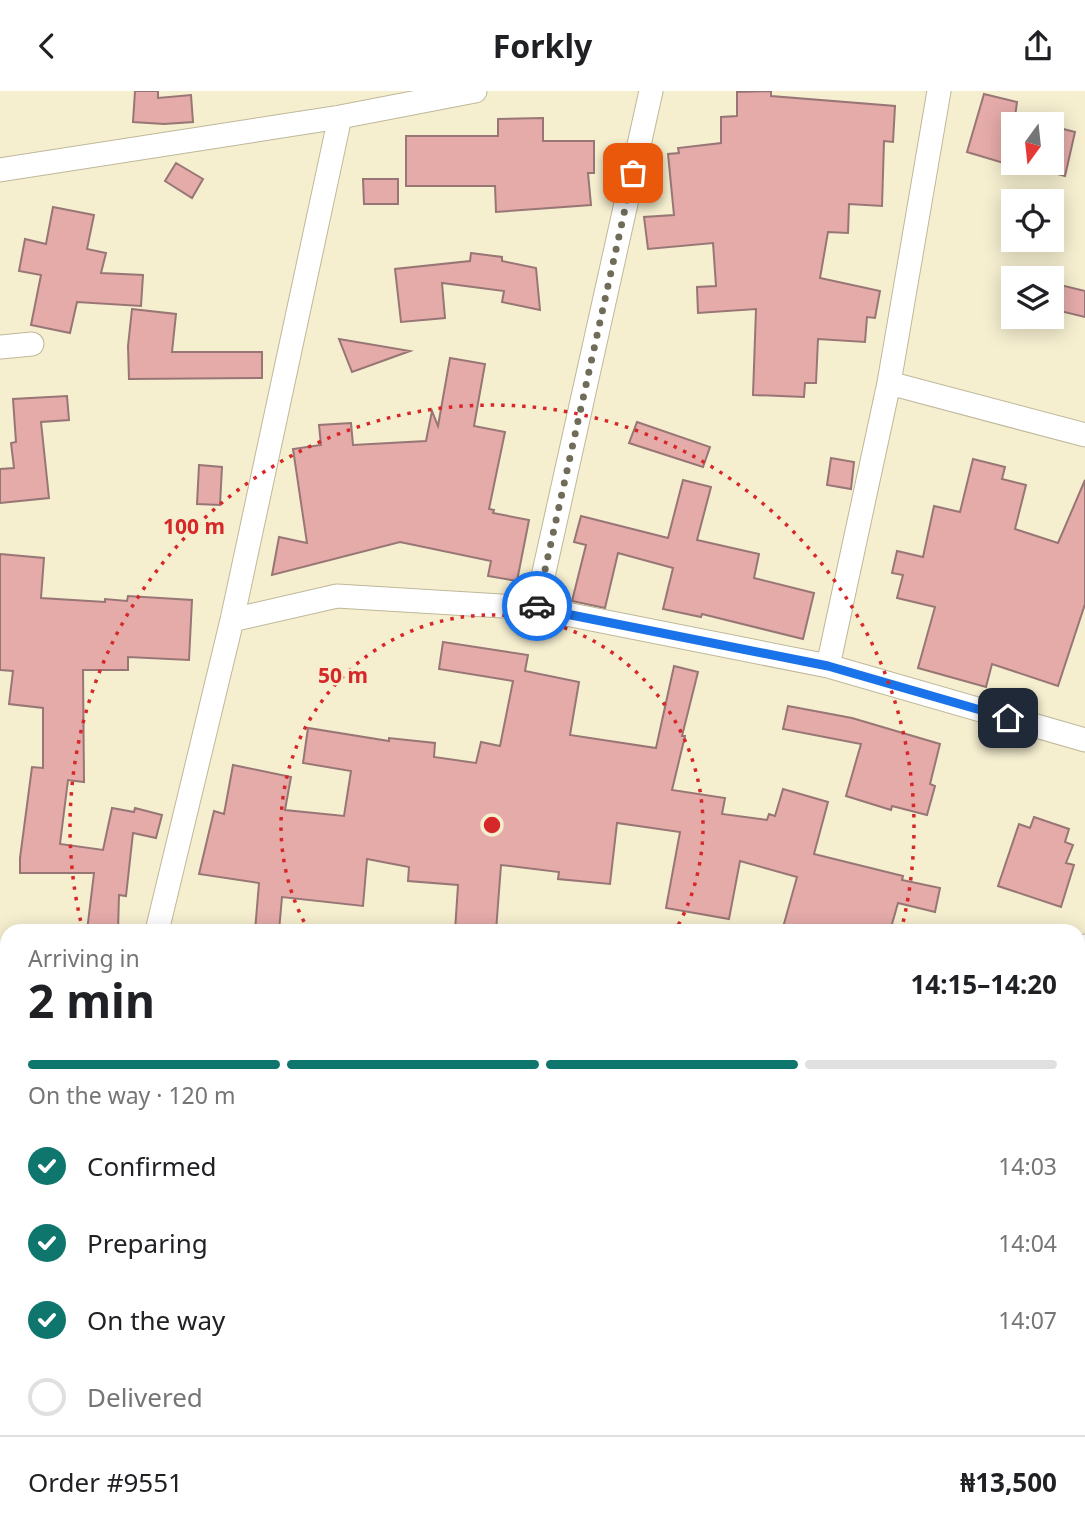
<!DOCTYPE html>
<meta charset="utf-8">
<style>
:root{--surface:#fff;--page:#f2f2f2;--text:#202124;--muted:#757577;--line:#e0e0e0;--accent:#0f766e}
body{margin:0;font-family:"Noto Sans",sans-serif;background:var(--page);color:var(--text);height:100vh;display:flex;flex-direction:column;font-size:26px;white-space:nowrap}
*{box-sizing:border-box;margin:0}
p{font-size:23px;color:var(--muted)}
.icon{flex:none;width:38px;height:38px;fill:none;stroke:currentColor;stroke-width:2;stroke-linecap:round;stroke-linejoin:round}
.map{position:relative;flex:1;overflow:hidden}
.sheet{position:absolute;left:0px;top:833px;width:1085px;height:616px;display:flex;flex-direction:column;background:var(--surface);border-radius:21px 21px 0 0;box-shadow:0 4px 18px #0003}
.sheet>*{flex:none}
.needle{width:46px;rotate:195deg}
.tools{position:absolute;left:1001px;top:21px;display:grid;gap:14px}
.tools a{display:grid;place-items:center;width:63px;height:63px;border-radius:0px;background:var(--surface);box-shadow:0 4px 18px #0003;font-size:35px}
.pin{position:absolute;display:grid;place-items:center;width:60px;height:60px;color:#fff;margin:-30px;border-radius:14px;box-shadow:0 4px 10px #0006}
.courier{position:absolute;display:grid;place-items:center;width:70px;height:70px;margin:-35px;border:5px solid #1a73e8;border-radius:50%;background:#fff;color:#222;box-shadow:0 2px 9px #0007}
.headline em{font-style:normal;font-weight:700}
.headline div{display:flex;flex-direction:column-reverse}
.headline{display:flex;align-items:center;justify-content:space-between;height:119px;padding:0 28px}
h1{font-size:46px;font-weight:700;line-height:52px}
.bar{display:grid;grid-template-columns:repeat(4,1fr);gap:10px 7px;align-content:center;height:84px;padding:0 28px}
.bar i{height:9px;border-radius:5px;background:var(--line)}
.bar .current{background:var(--accent)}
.bar p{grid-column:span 4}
.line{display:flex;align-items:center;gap:18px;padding:0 28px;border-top:2px solid var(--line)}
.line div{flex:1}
ol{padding:0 28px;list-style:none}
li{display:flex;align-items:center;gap:21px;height:77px}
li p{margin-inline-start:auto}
li .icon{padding:7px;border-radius:50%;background:var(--accent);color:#fff;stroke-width:4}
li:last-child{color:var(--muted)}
li i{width:38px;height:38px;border:4px solid var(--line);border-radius:50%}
header{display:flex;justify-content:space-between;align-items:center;height:91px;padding:0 28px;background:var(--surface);font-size:32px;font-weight:700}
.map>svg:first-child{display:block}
</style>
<header><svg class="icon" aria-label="back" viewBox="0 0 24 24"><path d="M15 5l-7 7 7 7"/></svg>Forkly<svg class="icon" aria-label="share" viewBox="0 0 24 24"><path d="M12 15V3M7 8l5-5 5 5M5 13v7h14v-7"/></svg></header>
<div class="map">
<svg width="1085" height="1449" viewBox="0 0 1085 1449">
<rect width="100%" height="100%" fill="#f5eecf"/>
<!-- building -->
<path fill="#e4aba9" stroke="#977675" stroke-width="2" d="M135,0H158V7L191,4L193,31L164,33L133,31Z
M771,0V5L895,15L893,51L884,50L882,115L849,113L848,142L828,141L820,187L880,200L875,227L867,226L865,251L818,248L816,292H805L804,306L753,304L756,218L698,222L697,196L716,195L713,152L648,158L644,126L674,124L668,63L679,62L678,57L721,52V26L737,25V1Z
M984,3L1017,11L1015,26L1044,33H1013V72H1052V35L1075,41L1065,85L1028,75L1027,79L967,61Z
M543,27V50H594V82H588L591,114L496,121L495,95H406V45H498V28Z
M176,72L203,88L192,107L165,90Z
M363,88H398V113H364Z
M53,116L94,124L87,158L106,162L101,182L143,184L141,215L77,211L70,242L31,234L41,184L19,180L25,148L46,153Z
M471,162L502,166V170L536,177L540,219L502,211L504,200L442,192L445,227L401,231L395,178L470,170Z
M1052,192L1085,200V226L1052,218Z
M132,218L176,223L172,261H262V287L129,288L128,255Z
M339,248L410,260L352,281Z
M450,267L485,273L474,335L505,341L489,418L494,419L493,422L529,429L517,490L488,485L491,470L400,451L272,484L279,446L307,452L293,358L321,354L319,334L351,332L353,354L426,350L432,320L438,335Z
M67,305L69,329L41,331L49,407L0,412V378L14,377L11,352L16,351L13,308Z
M637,331L710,356L703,376L629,352Z
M831,367L854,371L851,398L827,394Z
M973,368L1005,376L1002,388L1026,394L1015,438L1058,452L1085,389V513L1058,595L992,573L986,596L918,577L935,516L897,507L903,484L892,482L897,460L923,466L934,415L960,421Z
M199,374L222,376L220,414L197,413Z
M683,389L711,396L697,449L759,463L754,487L814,502L803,548L702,523L701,526L663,518L673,477L618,462L605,517L572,510L586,454L574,451L581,425L668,447Z
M0,463L44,467L41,507L105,511V508L127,510L128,505L192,509L189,569L128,566V579H83L84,691L68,689L60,753L103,759L112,717L134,721L135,717L162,724L156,747L133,742L126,805L119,804L118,840H87L94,782H20V767L32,676L43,677V617L9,613L13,580L0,579Z
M443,551L528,564L525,580L579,591L570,644L656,657L674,575L698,581L682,645H685L672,699L725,707L722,723L767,729L769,723L775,725L783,698L828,711L814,763L903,785L902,789L940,797L935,821L898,812L890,840H782L797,786L740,770L729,828L666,817L680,741L617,732L610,793L558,788L559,781L501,774L496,840H455L458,794L408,790L409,776L367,768L363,815L282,806L279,840H255L259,792L199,783L214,720L224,723L233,674L291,686L285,719L344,725L351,680L303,672L308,637L389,650V647L435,652L434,666L476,672L481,651L500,655L513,590L439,578Z
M788,615L852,627L940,653L930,693L935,695L927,724L892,715L891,719L846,705L861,653L783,638Z
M1034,726L1069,738L1065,751L1073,754L1066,772L1074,774L1061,816L998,795L1019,733L1030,737Z"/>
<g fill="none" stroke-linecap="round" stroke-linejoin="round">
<!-- street casing -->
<g stroke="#beb89a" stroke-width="25">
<path id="street" d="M0,79L340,26L475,0
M0,256L32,253
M889,292L1085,344
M536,517L651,0
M232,529L337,505L536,517L828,575L1085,649
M828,575L889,292L939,0
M157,840L232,529L340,26
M1078,884L1085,855
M0,932H7
M1078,1003L1085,1005
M0,1227L7,1226
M648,1442L681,1449
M343,1449L344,1442
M742,1449L745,1442"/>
</g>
<!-- street -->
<use href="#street" stroke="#fff" stroke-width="23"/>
</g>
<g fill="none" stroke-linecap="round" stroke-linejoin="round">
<!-- done -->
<path stroke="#706c59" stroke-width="7" stroke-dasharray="0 12.6" d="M537,515L633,82"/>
<!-- route -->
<path stroke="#1a73e8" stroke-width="9" d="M537,515L536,517L828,575L1008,627"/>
</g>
<!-- distance rings -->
<g fill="none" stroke="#d62828" stroke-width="3.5" stroke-dasharray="3.5 7">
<path d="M309 840A211 211 0 1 1 675 840"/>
<path d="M83 840A422 422 0 1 1 901 840"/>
</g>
<circle cx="492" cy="734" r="10" fill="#d62828" stroke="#f5eecf" stroke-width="3.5"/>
<g font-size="21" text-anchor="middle" font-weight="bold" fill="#d62828" stroke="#f5eecf" stroke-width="5" stroke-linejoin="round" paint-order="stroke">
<text x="194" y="443">100 m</text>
<text x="343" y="592">50 m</text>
</g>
</svg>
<div class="tools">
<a><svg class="needle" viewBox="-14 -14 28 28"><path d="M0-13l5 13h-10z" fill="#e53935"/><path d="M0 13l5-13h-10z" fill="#757577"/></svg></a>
<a><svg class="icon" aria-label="locate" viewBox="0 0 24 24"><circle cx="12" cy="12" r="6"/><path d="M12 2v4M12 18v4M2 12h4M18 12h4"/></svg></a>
<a><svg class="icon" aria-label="layers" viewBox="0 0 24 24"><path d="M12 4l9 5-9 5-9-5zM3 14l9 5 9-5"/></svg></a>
</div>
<div class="pin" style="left:633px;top:82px;background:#ea580c"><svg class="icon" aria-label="bag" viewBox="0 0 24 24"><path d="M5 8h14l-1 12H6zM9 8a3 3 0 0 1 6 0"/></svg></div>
<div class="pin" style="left:1008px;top:627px;background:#1f2937"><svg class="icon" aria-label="home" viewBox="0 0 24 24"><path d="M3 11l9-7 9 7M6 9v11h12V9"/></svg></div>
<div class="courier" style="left:537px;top:515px"><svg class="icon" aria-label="car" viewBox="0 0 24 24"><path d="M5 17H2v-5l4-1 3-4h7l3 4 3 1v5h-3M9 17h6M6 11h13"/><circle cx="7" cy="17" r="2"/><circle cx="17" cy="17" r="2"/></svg></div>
<section class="sheet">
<div class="headline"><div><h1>2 min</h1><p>Arriving in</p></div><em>14:15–14:20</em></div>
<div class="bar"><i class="current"></i><i class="current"></i><i class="current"></i><i></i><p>On the way · 120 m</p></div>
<ol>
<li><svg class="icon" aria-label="check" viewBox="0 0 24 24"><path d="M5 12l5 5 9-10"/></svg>Confirmed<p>14:03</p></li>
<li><svg class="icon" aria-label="check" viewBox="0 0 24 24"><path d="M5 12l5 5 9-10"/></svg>Preparing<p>14:04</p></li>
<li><svg class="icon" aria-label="check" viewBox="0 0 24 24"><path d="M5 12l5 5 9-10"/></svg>On the way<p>14:07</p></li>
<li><i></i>Delivered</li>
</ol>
<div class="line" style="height:91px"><div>Order #9551</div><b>₦13,500</b></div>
</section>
</div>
